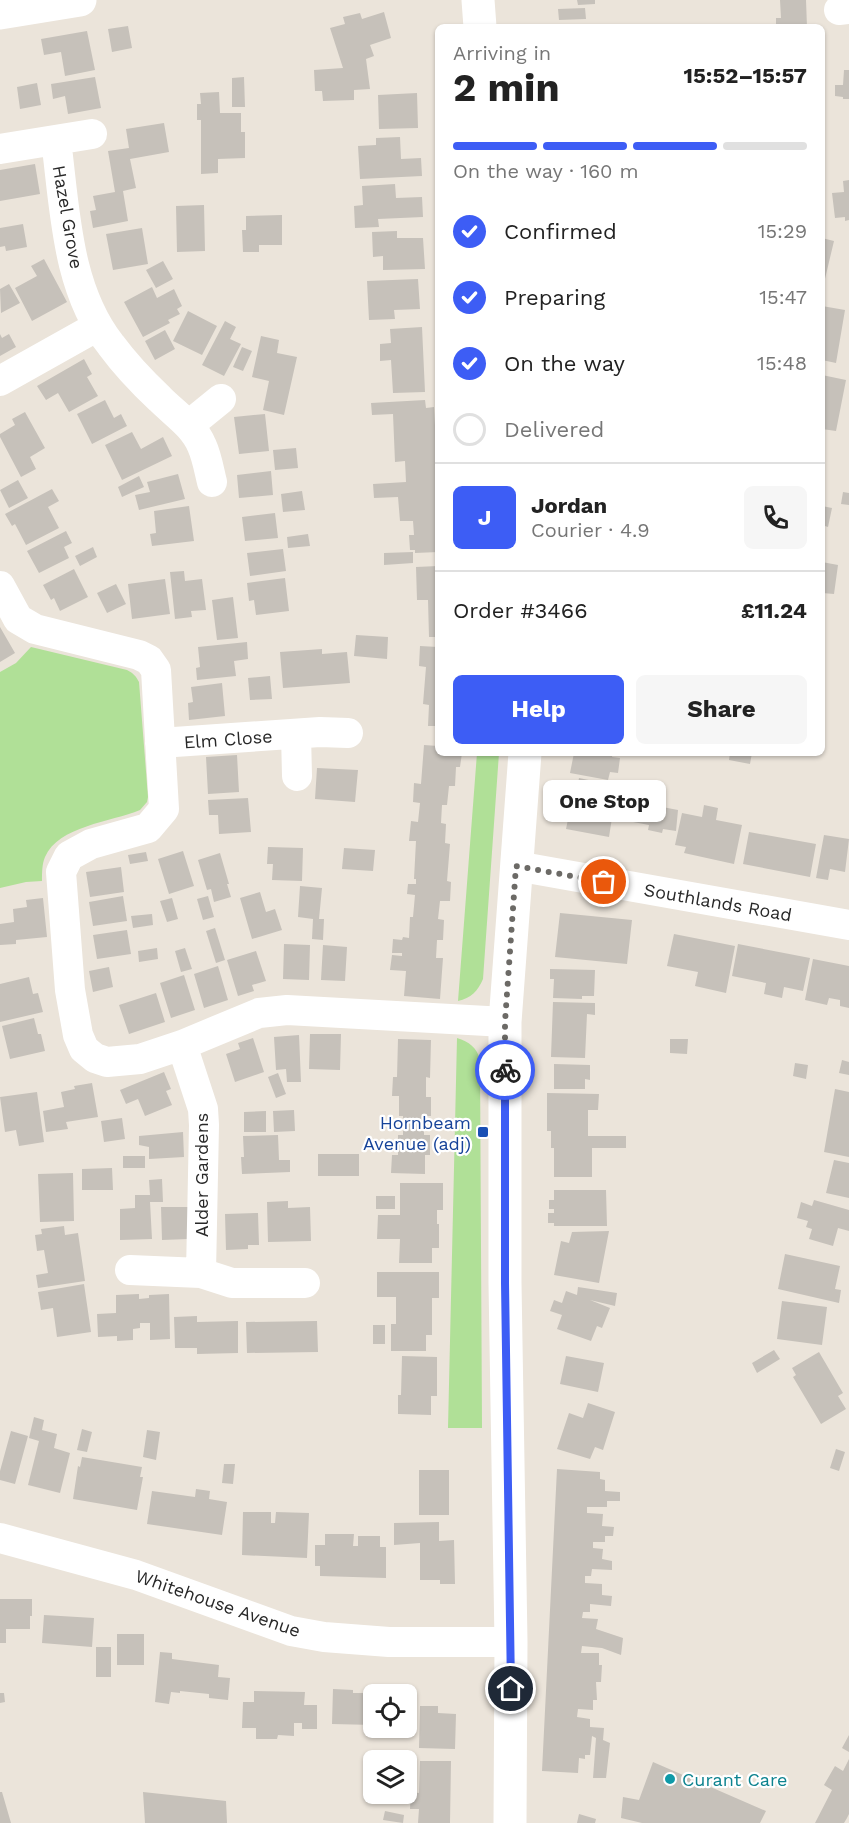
<!DOCTYPE html>
<meta charset="utf-8">
<style>
:root{--surface:#fff;--page:#f6f6f6;--text:#222;--muted:#767676;--line:#e0e0e0;--accent:#3d5df5}
body{margin:0;font-family:"Work Sans",sans-serif;background:var(--page);color:var(--text);height:100vh;display:flex;flex-direction:column;font-size:22px;white-space:nowrap}
*{box-sizing:border-box;margin:0}
p{font-size:20px;color:var(--muted)}
.icon{flex:none;width:33px;height:33px;fill:none;stroke:currentColor;stroke-width:2;stroke-linecap:round;stroke-linejoin:round}
.map{position:relative;flex:1;overflow:hidden}
.details{position:absolute;left:435px;top:24px;width:390px;height:732px;display:flex;flex-direction:column;background:var(--surface);border-radius:9px;box-shadow:0 2px 4px #0004}
.details>*{flex:none}
.fabs{position:absolute;left:363px;top:1684px;display:grid;gap:12px}
.fabs a{display:grid;place-items:center;width:54px;height:54px;border-radius:9px;background:var(--surface);box-shadow:0 2px 4px #0004;font-size:30px}
.pin{position:absolute;display:grid;place-items:center;width:51px;height:51px;color:#fff;margin:-26px;border:3px solid #fff;border-radius:50%;box-shadow:0 2px 6px #0007}
.courier{position:absolute;display:grid;place-items:center;width:60px;height:60px;margin:-30px;border:4px solid #3d5df5;border-radius:50%;background:#fff;color:#222;box-shadow:0 2px 8px #0007}
.bubble{position:absolute;height:42px;border-radius:9px;background:var(--surface);box-shadow:0 2px 4px #0004;font-size:20px;font-weight:700;line-height:42px;text-align:center}
.headline em{font-style:normal;font-weight:700}
.headline div{display:flex;flex-direction:column-reverse}
.headline{display:flex;align-items:center;justify-content:space-between;height:102px;padding:0 18px}
h1{font-size:39px;font-weight:700;line-height:45px}
.bar{display:grid;grid-template-columns:repeat(4,1fr);gap:9px 6px;align-content:center;height:72px;padding:0 18px}
.bar i{height:8px;border-radius:4px;background:var(--line)}
.bar .current{background:var(--accent)}
.bar p{grid-column:span 4}
.line{display:flex;align-items:center;gap:15px;padding:0 18px;border-top:2px solid var(--line)}
.line div{flex:1}
.round{display:grid;place-items:center;flex:none;width:63px;height:63px;border-radius:9px;background:var(--page)}
ol{padding:0 18px;list-style:none}
li{display:flex;align-items:center;gap:18px;height:66px}
li p{margin-inline-start:auto}
li .icon{padding:6px;border-radius:50%;background:var(--accent);color:#fff;stroke-width:4}
li:last-child{color:var(--muted)}
li i{width:33px;height:33px;border:3px solid var(--line);border-radius:50%}
.button{display:flex;gap:12px;margin-top:auto;padding:12px 18px}
.button a{flex:1;height:69px;border-radius:9px;background:var(--accent);color:#fff;font-size:24px;font-weight:700;line-height:69px;text-align:center}
.button a+a{background:var(--page);color:var(--text)}
.map>svg:first-child{display:block}
</style>
<div class="map">
<svg width="849" height="1823" viewBox="0 0 849 1823">
<rect width="100%" height="100%" fill="#ebe4da"/>
<!-- green -->
<path fill="#b0e097" d="M31,647L127,670C133,673 136,676 139,682L148,797L147,802L140,810C111,822 58,826 45,857C42,864 42,873 42,881L26,882L0,888V672L16,663Z
M477,753H499L483,979C478,991 471,998 458,1001Z
M457,1038C469,1042 477,1047 480,1060L482,1428H448Z"/>
<!-- building -->
<path fill="#c6c1ba" d="M577,0H595V4L578,5Z
M780,0H806L807,27H776V18H781Z
M585,8L586,19L559,20L558,9Z
M384,12L391,38L370,45L374,56L366,59L370,89L354,90V100L323,101L322,91H315L314,70L343,68L330,28L345,24L343,17L360,13L362,19Z
M546,24H573V27H546Z
M128,26L132,48L112,52L108,29Z
M87,31L95,70L65,76L61,52L44,55L41,39Z
M844,70H849V99H843V97L835,96V85H843Z
M95,77L101,108L68,114L65,96L53,99L51,84Z
M244,77L245,107H232V78Z
M37,83L41,105L20,109L17,87Z
M219,92L220,113H241V132H245V158L218,159V173L201,174V120H197V104H201L200,93Z
M417,93L418,128L379,129L378,95Z
M164,123L169,152L130,159L136,188L123,191L128,221L93,228L90,211L96,210L93,196L115,192L108,151L129,148L126,129Z
M400,137L401,159L421,158L422,176L360,179L358,146L376,145V138Z
M35,164L40,194L0,201V170Z
M849,180V220L845,221V217L835,218L832,193L844,192L843,181Z
M395,184L396,198L422,197L423,217L378,219L379,227L355,228L354,206L363,205L362,186Z
M204,205L205,251L177,252L176,206Z
M282,215V245H259V252H243L242,230H246V216Z
M23,224L27,247L6,251L5,246L0,247V228Z
M142,228L148,264L113,270L106,234Z
M397,231V238H423L425,269L383,270V256L373,257L372,232Z
M822,238L834,241L824,283L822,282Z
M44,259L67,302L32,321L15,288L37,276L31,266Z
M163,261L173,279L156,288L146,270Z
M418,279L420,309L394,310L395,319L369,320L367,281Z
M9,284L20,303L1,313L0,289Z
M152,287L157,298L174,289L182,306L177,309L180,314L168,320L170,323L143,337L124,302Z
M822,306L845,310L836,363L822,360Z
M188,311L217,326L202,355L173,341Z
M225,321L236,327L230,339L241,344L224,376L202,365Z
M422,327L425,392L393,393L391,360L380,361V344L391,343L390,329Z
M165,330L175,349L155,360L145,341Z
M0,334L2,338L9,334L16,347L0,356Z
M261,336L279,340L277,353L297,357L284,415L263,410L269,381L252,377Z
M242,347L252,351L243,371L233,367Z
M84,359L92,374L87,377L98,396L69,412L58,393L46,400L37,386Z
M822,375L846,380L836,431L822,429Z
M105,400L114,418L121,414L127,426L92,444L77,414Z
M425,400L426,408L434,407L438,480V552L415,553V550H410L409,535H414L413,521H400L398,497L374,498L373,484L406,482L405,461L395,462L393,414L372,415L371,403Z
M25,412L45,448L30,457L36,469L21,477L0,437V434L15,425L12,419Z
M265,414L269,451L239,454L234,417Z
M132,432L141,449L163,437L172,456L122,480L105,445Z
M296,448L298,468L275,470L273,450Z
M271,471L273,495L239,498L237,475Z
M178,474L185,499L139,510L135,495L150,492L147,482Z
M139,476L144,487L122,497L118,487Z
M18,480L28,498L9,508L0,490Z
M52,489L59,501L48,507L59,528L26,545L15,524L12,526L5,514Z
M302,491L305,510L283,512L281,494Z
M843,492L849,493V505L841,504Z
M189,506L194,541L152,546L150,534L156,533L154,511Z
M822,506L832,508L828,527L822,525Z
M275,513L278,538L245,541L242,517Z
M66,531L72,543L64,547L69,558L39,573L27,551Z
M308,534L310,546L288,548L287,537Z
M93,547L97,557L80,566L75,556Z
M283,549L286,571L250,576L247,553Z
M413,552V563L384,565V553Z
M822,562L838,565L834,594L822,593Z
M438,566V637H429L428,600H417L416,567Z
M74,569L88,597L60,611L54,598L51,600L43,585Z
M184,571L185,581L202,579L206,610L191,611L192,617L175,619L170,572Z
M285,578L289,611L256,615L254,600L249,601L247,583Z
M165,579L170,614L132,619L128,584Z
M116,584L126,604L107,613L97,593Z
M233,597L238,638L217,640L212,600Z
M0,627L15,653L0,662Z
M356,635L388,637L387,659L354,656Z
M247,642L248,659L234,661L236,676L197,680L196,668L200,667L198,647Z
M420,646L438,647V726H428L429,705L423,704L426,667L419,666Z
M322,649V654L347,652L350,683L283,688L280,652Z
M270,676L272,699L250,700L248,678Z
M222,683L225,716L189,720L188,703L193,702L191,687Z
M424,745L438,746V753H462L460,767H456L455,786H449L447,805H442L441,823L446,824L445,843L450,844L447,881L451,882L450,901H440L438,919L444,920L443,940H437L436,958H443L440,999L404,996L406,971L390,970L392,955L402,956V953H392L393,939L402,940L403,937L409,938L410,917H413L415,895L407,894L408,884H416V879H414L416,841H409L411,821L418,822L420,803L413,802L414,783L421,784Z
M574,753H613L612,757L620,758L618,773L610,772L608,780L570,773Z
M730,753H752L750,764L729,760Z
M237,755L239,792L208,794L206,757Z
M317,768L358,770L355,802L315,799Z
M579,778L603,783L601,794L577,789Z
M574,790L678,810L676,831L663,829L662,833L648,830L649,825L612,818L609,837L566,829Z
M248,798L251,832L219,834L218,815H209L208,800Z
M704,805L718,808L716,820L742,825L734,864L684,853L686,847L675,845L682,813L702,817Z
M749,832L816,844L810,877L743,864Z
M824,835L849,839L845,872L830,869L828,880L816,878Z
M268,847L303,848L302,881L272,880L273,864H267Z
M344,848L375,850L373,871L342,869Z
M183,851L194,886L169,894L158,859Z
M146,852L148,861L130,864L128,855Z
M220,853L229,884H227L231,897L214,902L211,889L207,890L198,860Z
M121,867L124,892L90,897L86,872Z
M300,886L322,888L319,919H324L323,940L312,939L313,919L298,917Z
M260,892L266,912L275,909L282,930L252,939L240,898Z
M123,896L127,921L93,926L89,902Z
M208,896L214,917L203,920L197,899Z
M43,898L47,937L16,940V944L0,945V924L14,922L13,909L27,907L26,900Z
M172,898L178,919L167,922L160,901Z
M560,913L632,920L627,964L555,957Z
M152,914L153,925L133,928L131,916Z
M215,928L225,960L216,963L206,931Z
M127,930L131,954L97,959L93,935Z
M674,934L735,946L726,993L695,986L698,972L667,966Z
M284,944L310,945L309,980L283,979Z
M738,944L810,958L803,991L784,987L782,998L764,994L766,983L732,976Z
M323,945L347,947L345,981L321,980Z
M157,948L158,959L139,962L138,951Z
M185,948L192,969L181,972L175,951Z
M256,951L266,981L252,985L254,991L238,996L227,960Z
M813,959L849,966V1008L840,1006V1000L829,998L827,1005L805,1000Z
M218,966L228,1000L204,1008L194,974Z
M109,967L113,987L93,992L89,971Z
M550,969L595,970L594,996H582V999L553,998L554,979H550Z
M184,975L195,1010L171,1018L160,983Z
M29,977L33,994L38,993L43,1012L0,1022V984Z
M156,993L165,1022L129,1034L119,1005Z
M553,1002L595,1003V1015L587,1014L585,1058L551,1057Z
M34,1018L38,1034H41L45,1051L10,1059L2,1026Z
M310,1034H341L340,1070L309,1069Z
M299,1035L301,1082H287L286,1069L276,1070L274,1037Z
M253,1038L264,1072L235,1082L226,1054L240,1049L238,1043Z
M398,1039L431,1040L430,1078L426,1077V1097H431V1116H424V1135H430V1155H425V1174L391,1173L392,1155H398V1135H403V1116H399V1096H392L393,1077H397Z
M670,1039H688L687,1054L670,1053Z
M842,1060L849,1062V1075L839,1073Z
M795,1063L808,1065L806,1079L793,1076Z
M554,1064L590,1065V1080L585,1079V1089H554Z
M164,1072L171,1089L166,1091L172,1105L145,1116L138,1099L126,1104L120,1090Z
M278,1073L286,1094L276,1098L268,1077Z
M92,1083L98,1117L66,1122L68,1129L46,1132L43,1111L64,1107L61,1092L75,1089L74,1086Z
M835,1089L849,1092V1157L824,1152Z
M37,1092L44,1142L19,1146L16,1130L5,1132L0,1097Z
M547,1093L599,1094L598,1110H588V1136H626V1148H592V1177H554V1148H551V1131H547Z
M294,1110L295,1131L274,1132L273,1111Z
M266,1111V1132H244V1112Z
M122,1118L125,1139L104,1142L101,1121Z
M183,1132L184,1157L149,1159V1147L139,1145V1136Z
M278,1135L279,1160H290V1172L242,1174L241,1157H244L243,1136Z
M318,1154H359V1176H318Z
M123,1156H145V1168H123Z
M834,1160L849,1163V1198L826,1193Z
M112,1168L113,1190H82V1169Z
M73,1173L74,1221L40,1222L38,1174Z
M162,1179L163,1202H150L152,1239L120,1240V1209L135,1208V1195H150L149,1180Z
M400,1183H443V1210H437V1224H439V1248H432V1263H399L400,1239H377L378,1215H400Z
M554,1190H606L607,1226H554V1223H548V1213H554V1209H549V1200H554Z
M376,1196H395V1209H376Z
M814,1200L849,1210V1231L838,1228L833,1246L809,1239L812,1229L806,1227L808,1221L797,1218L801,1202L812,1206Z
M288,1201V1208L310,1207L311,1241L268,1242L267,1202Z
M161,1207H188L189,1239L162,1240Z
M258,1213L259,1245H248V1249L226,1250L225,1214Z
M64,1226L65,1235L78,1233L85,1281L38,1288L36,1275L48,1273L44,1250L37,1251L35,1235L42,1234L41,1229Z
M609,1231L599,1283L554,1275L561,1241L569,1243L572,1232Z
M785,1254L840,1266L835,1289L841,1290L839,1303L778,1289Z
M377,1272H439V1298H432V1335H426V1351H391V1324H396V1297H377Z
M84,1284L91,1332L57,1337L53,1308L41,1310L38,1292Z
M578,1287L617,1293L615,1306L590,1300L610,1308L602,1328L597,1326L591,1341L557,1329L562,1315L550,1311L554,1300L562,1303L566,1291L577,1295Z
M139,1294V1299L149,1298V1295L169,1294L170,1339L150,1340V1323H140V1328L133,1329V1340L117,1341V1336L98,1337L97,1314L116,1313V1295Z
M782,1301L827,1307L822,1345L777,1339Z
M197,1316V1322L238,1321V1353L197,1354V1348H175L174,1317Z
M317,1321L318,1352L247,1353L246,1322Z
M373,1325H385V1344H373Z
M774,1350L780,1359L757,1373L752,1363Z
M819,1352L843,1393L838,1396L846,1409L821,1424L793,1377L796,1375L792,1368Z
M402,1356L437,1357V1396H431V1415L398,1414V1395H401Z
M566,1356L604,1363L598,1392L560,1384Z
M588,1403L615,1412L603,1450L595,1447L590,1459L557,1449L569,1413L583,1418Z
M34,1417L44,1420L42,1430L57,1434L54,1448L70,1453L60,1493L28,1485L39,1441L29,1438Z
M82,1429L92,1432L87,1452L77,1450Z
M147,1430L160,1432L156,1460L143,1457Z
M11,1431L28,1436L15,1484L0,1480V1471Z
M836,1449L845,1452L839,1471L830,1468Z
M82,1457L142,1467L140,1477H143L137,1510L73,1499L78,1466L80,1467Z
M224,1464H235L233,1484L222,1483Z
M557,1469L600,1472V1479L605,1480V1491L620,1492V1501H607V1507H587V1513L603,1514L602,1526L614,1527L613,1536H605V1542H593V1548L603,1549L602,1559L612,1561V1570L592,1569L591,1576H585V1583L602,1584V1595L612,1596L611,1606L590,1604V1612H583L582,1618L598,1619L596,1629L623,1638L621,1655L602,1648L582,1646L581,1653H599V1665H602L601,1682H596L597,1700H593V1710L578,1709L577,1717L590,1719V1727L604,1728L603,1740L610,1743L606,1778H593L596,1738L592,1736L590,1755H585V1759L579,1758L578,1773L542,1771Z
M419,1470H449V1515H419Z
M196,1489L210,1491L209,1499L227,1502L222,1535L147,1524L152,1491L195,1497Z
M243,1512H271V1523H275L276,1512L309,1513L307,1558L242,1555Z
M439,1522V1541L454,1540L455,1584H440V1580H420V1543L394,1545V1523Z
M325,1534H354L353,1546H358V1536H380V1547H386V1578L320,1576V1566H315V1545H325Z
M0,1599H32V1616H30V1629H6V1643H0Z
M44,1615L94,1618L92,1647L42,1643Z
M117,1634H144V1665H117Z
M96,1647H111V1677H96Z
M160,1652L172,1653V1659L219,1665L218,1677L230,1678L228,1700L209,1698V1694L180,1691V1693L171,1692L169,1704L155,1702Z
M333,1689L353,1690V1693H374V1725L332,1724Z
M254,1691L305,1692L304,1705H317V1729H302V1723H294V1736L278,1735L277,1739H256V1728H242L243,1702H254Z
M391,1691H404V1695H391Z
M0,1693H4L5,1702L0,1703Z
M420,1706H438V1713L456,1714L455,1749L419,1748Z
M849,1735V1752L842,1748Z
M849,1759V1814L847,1818L844,1823H815L832,1790L824,1785L835,1766L843,1771Z
M420,1761H451L450,1823H418L419,1809H410L411,1792L419,1793Z
M653,1762L766,1811L760,1823H642L621,1818L623,1797L639,1800Z
M0,1792H2L11,1823H0Z
M143,1792L226,1801L227,1823H145Z
M385,1811L404,1815L403,1823L383,1820Z
M579,1814L596,1819L595,1823H577Z"/>
<g fill="none" stroke-linecap="round" stroke-linejoin="round">
<!-- minor -->
<path stroke="#fff" stroke-width="30" d="M839,10L849,9
M56,140C65,208 66,288 111,345C125,364 143,383 160,399C175,414 194,426 202,446C207,457 209,470 212,482
M0,149L92,134
M0,381L98,326
M189,425L221,399
M0,586L18,619L35,629L139,655L149,660L156,670L164,809L148,828L91,844L69,856L61,872L70,990L78,1035L84,1049L95,1058L107,1062L140,1059L182,1045L259,1013L287,1010L505,1022
M296,734L297,776
M160,743L320,732L348,733
M516,866L849,925
M182,1045L203,1109L204,1125L201,1273
M130,1270L201,1273L232,1283H305
M0,1538L136,1575L291,1631L324,1637L389,1642H511"/>
<!-- tertiary -->
<path stroke="#fff" stroke-width="33" d="M478,0L480,27
M0,13L80,0
M510,1823L511,1642L505,1283V1022L525,753"/>
</g>
<g fill="none" stroke-linecap="round" stroke-linejoin="round">
<!-- done -->
<path stroke="#6c6a66" stroke-width="6" stroke-dasharray="0 10.8" d="M505,1070V1022L516,866L604,882"/>
<!-- route -->
<path stroke="#3d5df5" stroke-width="8" d="M505,1070V1283L511,1689"/>
</g>
<!-- markers -->
<rect fill="#1a4fb4" stroke="#fff" stroke-width="2" x="477" y="1126" width="12" height="12" rx="3"/>
<circle fill="#0f9aa8" stroke="#fff" stroke-width="2" cx="670" cy="1779" r="6"/>
<g text-anchor="middle" dominant-baseline="central" stroke-width="4.5" stroke-linejoin="round" paint-order="stroke">
<!-- street labels -->
<g font-size="18" fill="#282828" stroke="#fff">
<text transform="translate(68 217) rotate(80)">Hazel Grove</text>
<text transform="translate(228 739) rotate(-4)">Elm Close</text>
<text transform="translate(718 902) rotate(10)">Southlands Road</text>
<text transform="translate(201 1175) rotate(-90)">Alder Gardens</text>
<text transform="translate(218 1603) rotate(19)">Whitehouse Avenue</text>
</g>
<!-- transit labels -->
<g font-size="18" fill="#164399" stroke="#fff" text-anchor="end">
<text x="471" y="1122">Hornbeam<tspan x="471" dy="21">Avenue (adj)</tspan></text>
</g>
<!-- culture labels -->
<g font-size="18" fill="#0d838f" stroke="#fff" text-anchor="start">
<text x="682" y="1779">Curant Care</text>
</g>
</g>
</svg>
<div class="fabs">
<a><svg class="icon" aria-label="locate" viewBox="0 0 24 24"><circle cx="12" cy="12" r="6"/><path d="M12 2v4M12 18v4M2 12h4M18 12h4"/></svg></a>
<a><svg class="icon" aria-label="layers" viewBox="0 0 24 24"><path d="M12 4l9 5-9 5-9-5zM3 14l9 5 9-5"/></svg></a>
</div>
<div class="pin" style="left:604px;top:882px;background:#ea580c"><svg class="icon" aria-label="bag" viewBox="0 0 24 24"><path d="M5 8h14l-1 12H6zM9 8a3 3 0 0 1 6 0"/></svg></div>
<div class="pin" style="left:511px;top:1689px;background:#1f2937"><svg class="icon" aria-label="home" viewBox="0 0 24 24"><path d="M3 11l9-7 9 7M6 9v11h12V9"/></svg></div>
<div class="courier" style="left:505px;top:1070px"><svg class="icon" aria-label="bike" viewBox="0 0 24 24"><circle cx="6" cy="16" r="4"/><circle cx="18" cy="16" r="4"/><path d="M6 16l4-8h5l3 8M10 8l3 8H6M13 5h3"/></svg></div>
<div class="bubble" style="left:543px;top:780px;width:123px">One Stop</div>
<section class="details">
<div class="headline"><div><h1>2 min</h1><p>Arriving in</p></div><em>15:52–15:57</em></div>
<div class="bar"><i class="current"></i><i class="current"></i><i class="current"></i><i></i><p>On the way · 160 m</p></div>
<ol>
<li><svg class="icon" aria-label="check" viewBox="0 0 24 24"><path d="M5 12l5 5 9-10"/></svg>Confirmed<p>15:29</p></li>
<li><svg class="icon" aria-label="check" viewBox="0 0 24 24"><path d="M5 12l5 5 9-10"/></svg>Preparing<p>15:47</p></li>
<li><svg class="icon" aria-label="check" viewBox="0 0 24 24"><path d="M5 12l5 5 9-10"/></svg>On the way<p>15:48</p></li>
<li><i></i>Delivered</li>
</ol>
<div class="line" style="height:108px"><b class="round" style="background:var(--accent);color:#fff">J</b><div><b>Jordan</b><p>Courier · 4.9</p></div><a class="round"><svg class="icon" aria-label="phone" viewBox="0 0 24 24"><path d="M5 4h4l2 5-3 2q2 4 5 5l2-3 5 2v4C11 20 4 13 5 4z"/></svg></a></div>
<div class="line" style="height:78px"><div>Order #3466</div><b>£11.24</b></div>
<div class="button"><a>Help</a><a>Share</a></div>
</section>
</div>
